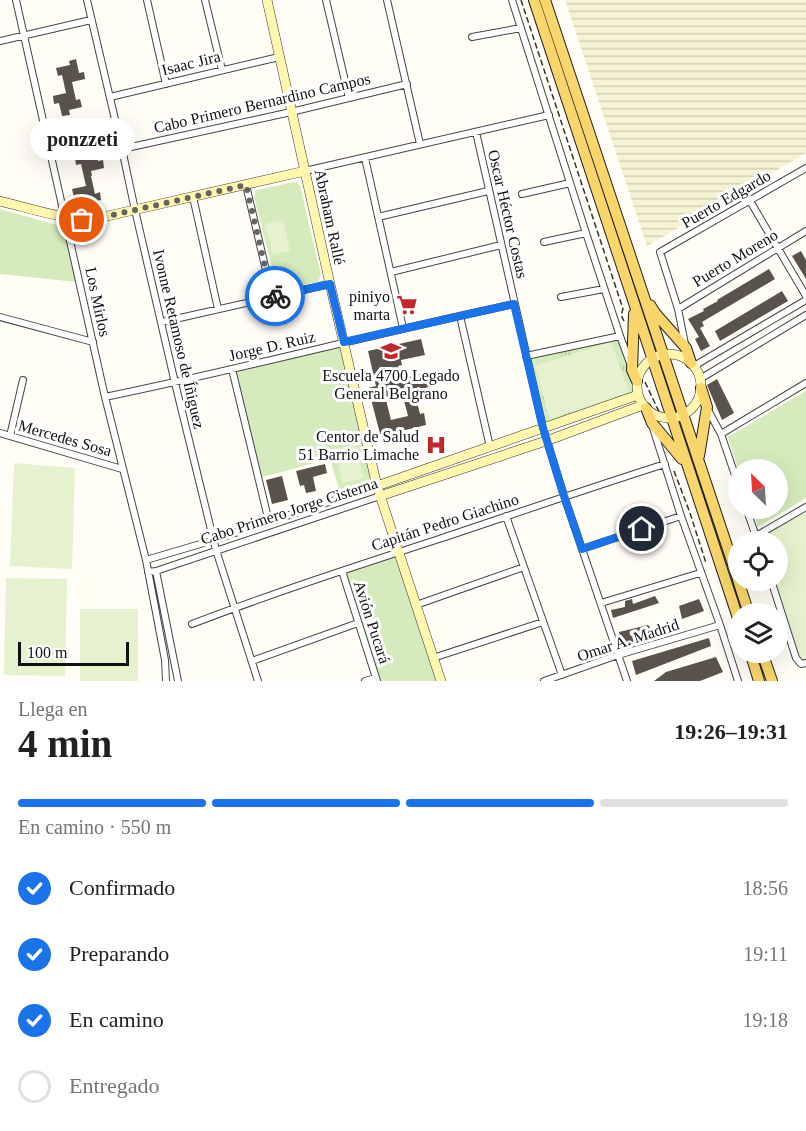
<!DOCTYPE html>
<html lang="es">
<meta charset="utf-8">
<style>
:root{--surface:#fff;--page:#f6f6f6;--text:#202124;--muted:#757577;--line:#e0e0e0;--accent:#1a73e8}
body{margin:0;font-family:"Times New Roman",serif;background:var(--page);color:var(--text);height:100vh;display:flex;flex-direction:column;font-size:22px;white-space:nowrap}
*{box-sizing:border-box;margin:0}
p{font-size:20px;color:var(--muted)}
.icon{flex:none;width:33px;height:33px;fill:none;stroke:currentColor;stroke-width:2;stroke-linecap:round;stroke-linejoin:round}
.map{position:relative;height:681px;overflow:hidden}
.panel{display:flex;flex-direction:column;background:var(--surface);flex:1}
.panel>*{flex:none}
.needle{width:39px;rotate:335deg}
.buttons{position:absolute;left:728px;top:459px;display:grid;gap:12px}
.buttons a{display:grid;place-items:center;width:60px;height:60px;border-radius:50%;background:var(--surface);box-shadow:0 6px 24px #0002;font-size:30px}
.scale{position:absolute;left:18px;bottom:15px;width:111px;box-sizing:border-box;padding-left:6px;border:3px solid #111;border-top:0;font-size:16px;line-height:21px;white-space:nowrap;color:#111;-webkit-text-stroke:4px #fff;paint-order:stroke}
.pin{position:absolute;display:grid;place-items:center;width:51px;height:51px;color:#fff;margin:-26px;border:3px solid #fff;border-radius:50%;box-shadow:0 2px 6px #0007}
.courier{position:absolute;display:grid;place-items:center;width:60px;height:60px;margin:-30px;border:4px solid #1a73e8;border-radius:50%;background:#fff;color:#222;box-shadow:0 2px 8px #0007}
.bubble{position:absolute;height:42px;border-radius:21px;background:var(--surface);box-shadow:0 6px 24px #0002;font-size:20px;font-weight:800;line-height:42px;text-align:center}
.overview em{font-style:normal;font-weight:800}
.overview div{display:flex;flex-direction:column-reverse}
.overview{display:flex;align-items:center;justify-content:space-between;height:102px;padding:0 18px}
h1{font-size:39px;font-weight:800;line-height:45px}
.bar{display:grid;grid-template-columns:repeat(4,1fr);gap:9px 6px;align-content:center;height:72px;padding:0 18px}
.bar i{height:8px;border-radius:4px;background:var(--line)}
.bar .selected{background:var(--accent)}
.bar p{grid-column:span 4}
ol{padding:0 18px;list-style:none}
li{display:flex;align-items:center;gap:18px;height:66px}
li p{margin-inline-start:auto}
li .icon{padding:6px;border-radius:50%;background:var(--accent);color:#fff;stroke-width:4}
li:last-child{color:var(--muted)}
li i{width:33px;height:33px;border:3px solid var(--line);border-radius:50%}
.map>svg:first-child{display:block}
</style>
<div class="map">
<svg width="806" height="681" viewBox="0 0 806 681">
<defs>
<pattern id="farmland-rules" width="6" height="5" patternUnits="userSpaceOnUse" patternTransform="scale(1.5)"><rect width="6" height="5" fill="#f6f3d4"/><path d="M0 2.5h6" fill="none" stroke="#d2cfb5"/></pattern>
<pattern id="grass-tufts" width="24" height="20" patternUnits="userSpaceOnUse" patternTransform="scale(1.5)"><rect width="24" height="20" fill="#d5ebbd"/><path d="M3 7l-1-3M5 7V3M7 7l1-3M15 17l-1-3M17 17v-4M19 17l1-3" fill="none" stroke="#b6c8a1"/></pattern>
</defs>
<rect width="100%" height="100%" fill="#fffdf5"/>
<!-- farmland -->
<path fill="url(#farmland-rules)" d="M565,0H806V153L647,246Z"/>
<!-- grass -->
<path fill="url(#grass-tufts)" d="M619,337L636,381L637,394L543,428L527,357Z"/>
<!-- park -->
<path fill="#d5ebbd" d="M294,182L300,185L321,275L318,282L281,290L277,287L254,197L256,190Z
M0,209L57,225L64,231L77,282L0,274Z
M344,343L376,485L341,496L330,459L259,478L232,369Z
M806,391V498L758,527L752,509L777,508V470L738,469L728,437Z
M398,553L441,681H378L342,571Z"/>
<!-- pitch -->
<path fill="#e6f2cf" d="M283,220L290,251L273,255L265,224Z
M611,342L629,392L550,419L535,366Z
M356,444L364,478L343,483L334,450Z
M14,463L75,468L72,569L10,566Z
M806,508V663L801,664L771,581L777,580V542L759,541L757,537Z
M6,578L67,579L65,676L4,675Z
M80,609H138V681H80Z"/>
<!-- building -->
<path fill="#5a524d" fill-rule="evenodd" d="M76,59L79,73L84,72L85,79L72,82L76,100L80,99L82,107L69,110L70,115L62,116L59,103L54,104L53,96L66,93L62,75L58,76L56,68L70,65L69,61Z
M95,148L98,161L103,160L104,168L91,171L92,176H91L95,194L100,192L101,200L88,203L90,208L81,210L79,196L74,197L72,189L86,186L81,164L76,165L75,157L89,154L88,150Z
M801,251L806,260V279L792,256Z
M769,269L775,279L702,322L704,326L700,328L710,346L701,351L695,339L699,337L688,319L704,311L703,309L718,301L717,300Z
M782,291L788,301L720,341L715,331Z
M421,339L425,355L401,360L402,365L398,366L401,379L429,372L432,386L414,391L420,414L424,413L426,425L393,433L394,438L382,441L368,388L376,386L368,351ZM402,393L408,416L391,420L386,400H389L388,397Z
M717,379L734,413L722,420L707,385Z
M325,464L327,473L313,477L316,491L306,493L304,485L300,486L296,471Z
M282,476L288,500L272,504L266,480Z
M655,596L659,603L613,618L611,610L625,607V601L632,599L633,604Z
M699,599L704,611L682,619L679,606Z
M648,625L654,632L635,640L636,642L622,647L619,632Z
M709,638L711,646L636,675L632,661Z
M716,657L723,672L700,681H654L666,672Z"/>
<g fill="none" stroke-linecap="round" stroke-linejoin="round">
<!-- street casing -->
<g stroke="#444" stroke-width="8">
<path id="street" d="M16,0L105,397L146,560L165,660L166,681
M87,0L122,149L135,210L175,383L216,550L258,681
M147,0L166,84
M205,0L222,70
M326,0L349,98
M387,0L420,144
M512,0L586,233L620,336L630,363
M472,37L521,28
M0,41L91,20
M110,97L279,57
M476,132L543,428L564,496L627,681
M122,149L291,112L407,84
M365,158L403,328
M305,171L549,115
M246,185L272,296
M522,194L570,183
M193,197L218,309
M750,201L806,296
M378,217L488,191
M544,242L586,233
M391,272L501,245
M561,297L604,289
M678,309L806,231
M460,316L490,447
M0,317L93,342
M162,322L330,284
M685,344L678,309L660,252L806,168
M526,356L620,336
M694,366L806,300
M232,369L269,522
M700,379L806,315
M105,397C242,369 377,333 514,304
M708,410L721,434L738,484
M653,428L681,516L720,625L738,681
M0,433L122,469
M721,434L806,383
M10,436L23,380
M746,508L758,542
M506,516L562,675
M756,536L806,507
M582,549L681,516
M146,560L214,540L377,486
M156,571L178,681
M342,571L377,681
M148,572L156,571L380,496
M771,580L796,658L801,664L806,663
M601,603L700,573
M416,605L524,567
M192,624C273,593 356,566 439,539C514,514 589,488 665,464
M433,658L543,622
M252,661L358,623
M365,681L376,678
M544,681L618,655L720,625"/>
</g>
<!-- secondary casing -->
<g stroke="#333" stroke-width="10">
<path id="secondary" d="M267,0L330,284L377,486L441,681
M0,201C33,209 65,221 99,218L305,171
M637 386a32 32 0 1 1 64 0a32 32 0 1 1-64 0Z
M377,486L638,395
M380,496L546,441L643,405"/>
</g>
<!-- primary casing -->
<g stroke="#222" stroke-width="12">
<path id="primary" d="M534,0L738,618
M545,0L738,579
M650,305L655,313L686,348L691,363
M634,314L632,370L637,381
M646,408L652,423L682,459
M699,456L707,407L701,388
M738,580L749,614
M750,652L759,681
M762,652L772,681"/>
</g>
<!-- path -->
<path stroke="#333" stroke-width="1.5" stroke-dasharray="6 3" stroke-linecap="butt" d="M521,0L623,309L621,315L624,321
M645,382L661,416
M674,471L690,513L706,563"/>
<!-- street -->
<use href="#street" stroke="#fff" stroke-width="6"/>
<!-- secondary -->
<use href="#secondary" stroke="#fff6b0" stroke-width="9"/>
<!-- primary -->
<use href="#primary" stroke="#f9d66b" stroke-width="10"/>
</g>
<g fill="none" stroke-linecap="round" stroke-linejoin="round">
<!-- done -->
<path stroke="#646461" stroke-width="6" stroke-dasharray="0 10.8" d="M82,220L99,218L246,185L272,297L275,296"/>
<!-- route -->
<path stroke="#1a73e8" stroke-width="8" d="M275,296L330,284L344,342L514,304L543,428L564,496L582,549L642,529"/>
</g>
<!-- icons -->
<defs>
<g id="supermarket-bare" transform="scale(1.62)"><path d="M-6-5.5h2.5l.6 2H6L4.5 2H-2.5L-4.4-4H-6ZM-1.5 3.2a1.3 1.3 0 1 0 .1 0ZM3 3.2a1.3 1.3 0 1 0 .1 0Z" fill="#c4262e" stroke="#fff" stroke-width="2.5" paint-order="stroke"/></g>
<g id="school-bare" transform="scale(1.62)"><path d="M0-5L7-2L0 1L-7-2ZM-4 1L0 2.5L4 1V4Q0 6-4 4Z" fill="#c4262e" stroke="#fff" stroke-width="2.5" paint-order="stroke"/></g>
<g id="hospital-bare" transform="scale(1.62)"><path d="M-5-5h3v3.5h4V-5h3V5h-3V1.5h-4V5h-3Z" fill="#c4262e" stroke="#fff" stroke-width="2.5" paint-order="stroke"/></g>
</defs>
<g fill-rule="evenodd">
<use href="#supermarket-bare" x="407" y="305"/>
<use href="#school-bare" x="391" y="351"/>
<use href="#hospital-bare" x="436" y="445"/>
</g>
<g text-anchor="middle" dominant-baseline="central" stroke-width="6" stroke-linejoin="round" paint-order="stroke">
<!-- street labels -->
<g font-size="16" fill="#111" stroke="#fff">
<text transform="translate(191 63) rotate(-14)">Isaac Jira</text>
<text transform="translate(262 103) rotate(-13)">Cabo Primero Bernardino Campos</text>
<text transform="translate(726 199) rotate(-30)">Puerto Edgardo</text>
<text transform="translate(508 214) rotate(77)">Oscar Héctor Costas</text>
<text transform="translate(330 217) rotate(78)">Abraham Rallé</text>
<text transform="translate(735 258) rotate(-31)">Puerto Moreno</text>
<text transform="translate(98 302) rotate(78)">Los Mirlos</text>
<text transform="translate(179 339) rotate(77)">Ivonne Retamoso de Íñiguez</text>
<text transform="translate(272 346) rotate(-13)">Jorge D. Ruiz</text>
<text transform="translate(65 438) rotate(16)">Mercedes Sosa</text>
<text transform="translate(289 511) rotate(-18)">Cabo Primero Jorge Cisterna</text>
<text transform="translate(445 522) rotate(-18)">Capitán Pedro Giachino</text>
<text transform="translate(372 622) rotate(72)">Avión Pucará</text>
<text transform="translate(628 640) rotate(-18)">Omar A. Madrid</text>
</g>
<!-- poi labels -->
<g font-size="16" fill="#111" stroke="#fff" text-anchor="end">
<text x="390" y="296">piniyo<tspan x="390" dy="18">marta</tspan></text>
<text x="391" y="375" text-anchor="middle">Escuela 4700 Legado<tspan x="391" dy="18">General Belgrano</tspan></text>
<text x="419" y="436">Centor de Salud<tspan x="419" dy="18">51 Barrio Limache</tspan></text>
</g>
</g>
</svg>
<div class="buttons">
<a><svg class="needle" viewBox="-14 -14 28 28"><path d="M0-13l5 13h-10z" fill="#e53935"/><path d="M0 13l5-13h-10z" fill="#757577"/></svg></a>
<a><svg class="icon" aria-label="locate" viewBox="0 0 24 24"><circle cx="12" cy="12" r="6"/><path d="M12 2v4M12 18v4M2 12h4M18 12h4"/></svg></a>
<a><svg class="icon" aria-label="layers" viewBox="0 0 24 24"><path d="M12 4l9 5-9 5-9-5zM3 14l9 5 9-5"/></svg></a>
</div>
<div class="scale">100 m</div>
<div class="pin" style="left:82px;top:220px;background:#ea580c"><svg class="icon" aria-label="bag" viewBox="0 0 24 24"><path d="M5 8h14l-1 12H6zM9 8a3 3 0 0 1 6 0"/></svg></div>
<div class="pin" style="left:642px;top:529px;background:#1f2937"><svg class="icon" aria-label="home" viewBox="0 0 24 24"><path d="M3 11l9-7 9 7M6 9v11h12V9"/></svg></div>
<div class="courier" style="left:275px;top:296px"><svg class="icon" aria-label="bike" viewBox="0 0 24 24"><circle cx="6" cy="16" r="4"/><circle cx="18" cy="16" r="4"/><path d="M6 16l4-8h5l3 8M10 8l3 8H6M13 5h3"/></svg></div>
<div class="bubble" style="left:30px;top:118px;width:105px">ponzzeti</div>
</div>
<section class="panel">
<div class="overview"><div><h1>4 min</h1><p>Llega en</p></div><em>19:26–19:31</em></div>
<div class="bar"><i class="selected"></i><i class="selected"></i><i class="selected"></i><i></i><p>En camino · 550 m</p></div>
<ol>
<li><svg class="icon" aria-label="check" viewBox="0 0 24 24"><path d="M5 12l5 5 9-10"/></svg>Confirmado<p>18:56</p></li>
<li><svg class="icon" aria-label="check" viewBox="0 0 24 24"><path d="M5 12l5 5 9-10"/></svg>Preparando<p>19:11</p></li>
<li><svg class="icon" aria-label="check" viewBox="0 0 24 24"><path d="M5 12l5 5 9-10"/></svg>En camino<p>19:18</p></li>
<li><i></i>Entregado</li>
</ol>
</section>
